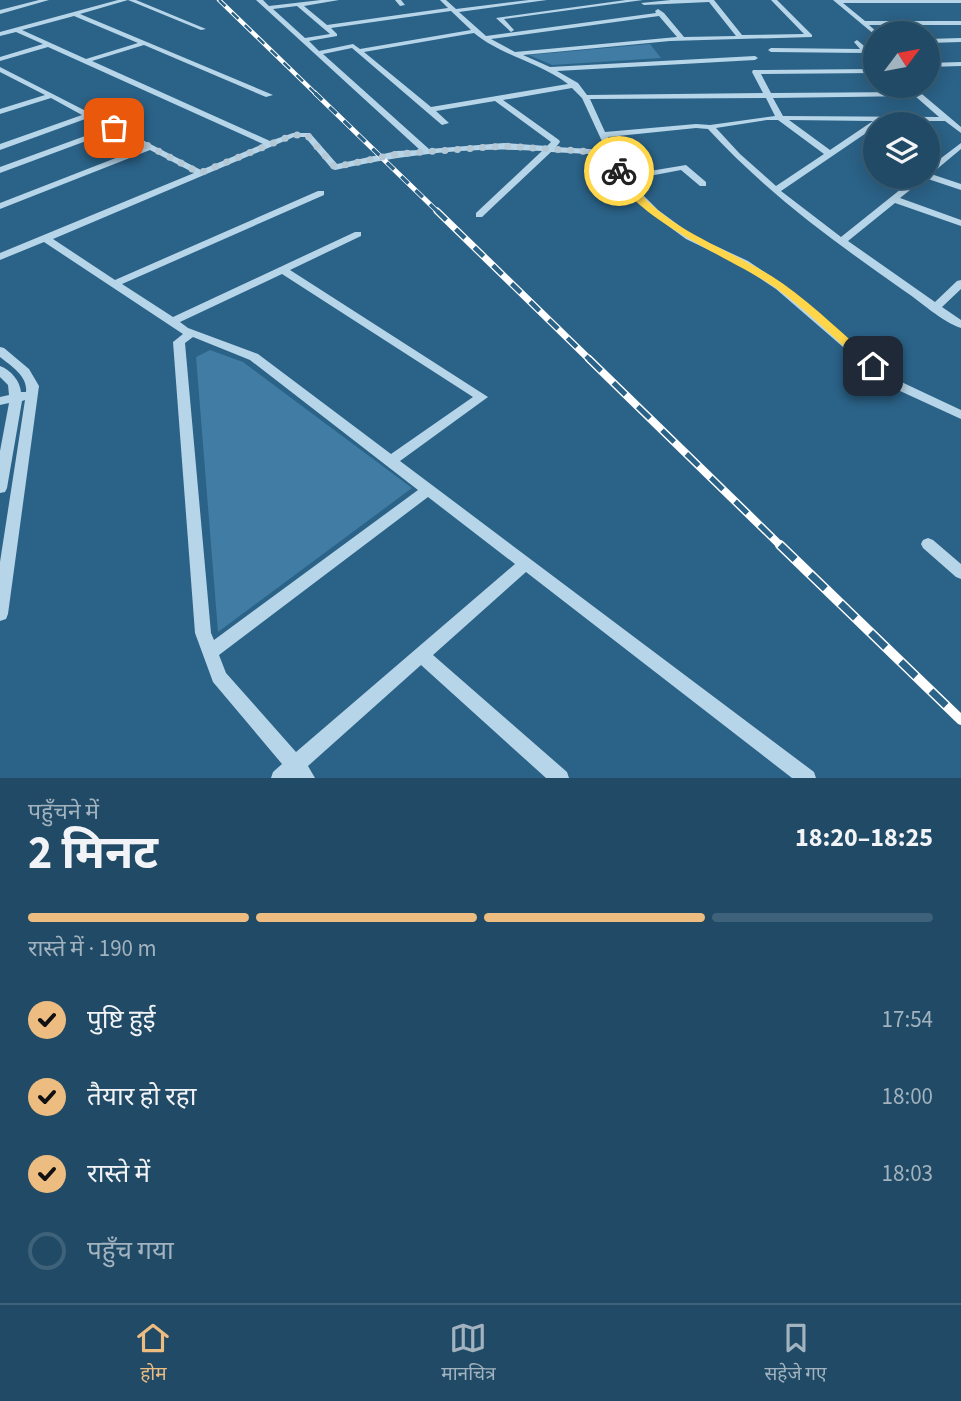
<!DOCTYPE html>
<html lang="hi">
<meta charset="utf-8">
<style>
:root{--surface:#204a65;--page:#28516b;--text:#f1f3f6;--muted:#a2b3bf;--line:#3d6279;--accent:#edbc80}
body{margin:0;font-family:"Source Sans 3","Noto Sans Devanagari",sans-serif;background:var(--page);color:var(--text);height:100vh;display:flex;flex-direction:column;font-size:26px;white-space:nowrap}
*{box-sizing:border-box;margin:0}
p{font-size:23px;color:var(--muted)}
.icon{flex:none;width:38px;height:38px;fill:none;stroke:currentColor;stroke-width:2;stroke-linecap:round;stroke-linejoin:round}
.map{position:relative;height:778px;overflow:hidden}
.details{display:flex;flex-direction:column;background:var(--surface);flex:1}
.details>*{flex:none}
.needle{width:46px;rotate:58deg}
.controls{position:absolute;left:863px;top:21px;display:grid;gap:14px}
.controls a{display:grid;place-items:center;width:77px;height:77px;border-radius:50%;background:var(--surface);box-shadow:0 4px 18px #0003,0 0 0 2px var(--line);font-size:35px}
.pin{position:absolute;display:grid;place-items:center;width:60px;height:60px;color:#fff;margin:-30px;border-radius:14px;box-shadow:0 4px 10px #0006}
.courier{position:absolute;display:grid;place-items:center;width:70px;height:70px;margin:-35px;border:5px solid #ffd54a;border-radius:50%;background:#fff;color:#222;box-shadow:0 2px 9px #0007}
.summary em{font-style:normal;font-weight:700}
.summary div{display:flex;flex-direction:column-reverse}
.summary{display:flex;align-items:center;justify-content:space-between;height:119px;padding:0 28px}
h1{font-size:46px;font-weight:700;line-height:52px}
.bar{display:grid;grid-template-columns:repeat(4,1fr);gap:10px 7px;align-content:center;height:84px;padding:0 28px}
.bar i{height:9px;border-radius:5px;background:var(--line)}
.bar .on{background:var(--accent)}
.bar p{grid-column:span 4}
ol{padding:0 28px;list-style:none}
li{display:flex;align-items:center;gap:21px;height:77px}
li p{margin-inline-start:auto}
li .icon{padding:7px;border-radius:50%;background:var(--accent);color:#111;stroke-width:4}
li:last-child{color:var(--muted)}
li i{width:38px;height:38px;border:4px solid var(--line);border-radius:50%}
.menu{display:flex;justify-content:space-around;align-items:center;height:98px;border-top:2px solid var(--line);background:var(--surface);font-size:19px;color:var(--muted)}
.menu a{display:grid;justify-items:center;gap:4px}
.menu .on{color:var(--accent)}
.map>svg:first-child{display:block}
</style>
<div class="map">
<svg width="961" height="778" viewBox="0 0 961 778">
<rect width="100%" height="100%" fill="#2b6287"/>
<!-- green -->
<path fill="#407ca3" d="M650,44L661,58L552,65L529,55Z
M210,350L243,362L412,488L218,632L196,357Z"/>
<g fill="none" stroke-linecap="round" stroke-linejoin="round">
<!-- minor -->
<path fill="#b7d5e8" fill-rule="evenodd" d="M39,0H49L0,14V10Z
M118,0H128L80,14L273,95L266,97L144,45L92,61L270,141L293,133H310L337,164L397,151L420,150L256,0H263L269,6L321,0H339L304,6L327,25L448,8L440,0H446L456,9L529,0H547L459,12L486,36L656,13L655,11L658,9L664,13L684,37L736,36L709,2L644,5L641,3L671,0H714L742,35L804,34L771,0H777L812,35V37L670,41L523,55L550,67L755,56L758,58L755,60L557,71L578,83L587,95L763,93L752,72L753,70L875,69V73L761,74L771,93L910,92V89H916L961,127V133L945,121H883L875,124V127L781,191L841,237L916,177H928V168L961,143V149L931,174L961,184V190L925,178L900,198L961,220V226L895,203L848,241L935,302L957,281L961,280V289L942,307L961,320V328C942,322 920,301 903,290C833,241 766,192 708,129L696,128L608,137L626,175L686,165L706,182V186H700L681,170L628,180L658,210L692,235L748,261L784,285L895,379L961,410V419L887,385L776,289L740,265L686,239L652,214L623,187L608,155L551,152L482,217H476V213L542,151C471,146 404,155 335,170L332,169L305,137H294L53,239L115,280L318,191H324V195L122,284L173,317L355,232H361V236L290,270L488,397L400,461L814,772L816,778H792L526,572L433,655L567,772L569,778H546L421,665L308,766L315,778H271L273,772L282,764L213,682L195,633L173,342L183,334L44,242L0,260V253L194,173L150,150L0,209V203L144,147L113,131L0,173V167L107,128L88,118L0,150V144L82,115L51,98L0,114V109L45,95L0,72V67L201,170L263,144L48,47L0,61V57L43,44L16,32L0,36V32ZM297,6L330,34L305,38L273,9ZM451,11L471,30L360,49L353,44L319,51L309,41L337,36V34L331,28ZM74,16L138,43L86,59L22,30ZM659,16L677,37L515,52L491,39ZM474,33C502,56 539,62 568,84L431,107L364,52ZM352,48L442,125L449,123L436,111L495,101L551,142L547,146L504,143L429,149L323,54ZM572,88L582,98L606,150L556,147L560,142L559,140L503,100ZM915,96L939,117L783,116L773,98ZM766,98L775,116L710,125L696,124L605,132L590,99ZM767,120H778L824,154L776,186L740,154L716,128ZM789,120L873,121L830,150ZM282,274L473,397L391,454L258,354L188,328L180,322ZM193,337L250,360L418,490L214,640L211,633L185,343ZM428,497L515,564L296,752L226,673L219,655Z
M128,0H136L206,29L201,30Z
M395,0H401L405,5L400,6Z
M626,0H643L504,19L514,30L511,32L496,18Z
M833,0H961V3H843L865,21H961V25H869L878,33L875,35Z
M961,38V42L928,43V39Z
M857,40L875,55V61L865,53L771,52L768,50L771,48L860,49L854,42Z
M961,62V66L928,67V63Z
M0,347L4,348L29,369L39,386L8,614L6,619L0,621V562L25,400L22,401L7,488L5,492L0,493V451L9,403L0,405V397L9,395L8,385L0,377V366C11,370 20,381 21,392H26C28,376 11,366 0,357Z
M928,538L933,540L961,564V579L956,577L923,548L921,544L923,540Z"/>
<!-- rail-far4 casing -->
<g stroke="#fff" stroke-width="4.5">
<path id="rail-far4" d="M219,0L317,95"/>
</g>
<!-- rail-far3 casing -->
<g stroke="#fff" stroke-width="5">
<path id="rail-far3" d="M315,93L439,213"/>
</g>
<!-- rail-far2 casing -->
<g stroke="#fff" stroke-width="7">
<path id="rail-far2" d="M437,211L591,361"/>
</g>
<!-- rail-far1 casing -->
<g stroke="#fff" stroke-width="8">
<path id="rail-far1" d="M589,359L782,547"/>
</g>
<!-- rail casing -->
<g stroke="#fff" stroke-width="10">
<path id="rail" d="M780,545L961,720"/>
</g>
<!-- rail-far4 -->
<use href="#rail-far4" stroke="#2b6287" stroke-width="2.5" stroke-dasharray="9" stroke-linecap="butt"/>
<!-- rail-far3 -->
<use href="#rail-far3" stroke="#2b6287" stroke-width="3.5" stroke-dasharray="10" stroke-linecap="butt"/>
<!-- rail-far2 -->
<use href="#rail-far2" stroke="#2b6287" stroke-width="4.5" stroke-dasharray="13" stroke-linecap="butt"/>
<!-- rail-far1 -->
<use href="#rail-far1" stroke="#2b6287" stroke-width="5" stroke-dasharray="17" stroke-linecap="butt"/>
<!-- rail -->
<use href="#rail" stroke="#2b6287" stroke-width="7" stroke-dasharray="21" stroke-linecap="butt"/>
</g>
<!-- route -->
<path fill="#ffd54a" d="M616,169H622C656,229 728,246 782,283C816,307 846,337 877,364V369H869C838,342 809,312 776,288C741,263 619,213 616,169Z"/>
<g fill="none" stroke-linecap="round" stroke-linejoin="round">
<!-- done -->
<path stroke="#b5c8d5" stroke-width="7" stroke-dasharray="0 12.6" d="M114,128L200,173L293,135H307L335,167L397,154L504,146L611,153L619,171"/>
</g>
</svg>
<div class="controls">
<a><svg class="needle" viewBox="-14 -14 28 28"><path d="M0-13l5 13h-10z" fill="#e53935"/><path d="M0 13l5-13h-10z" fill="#a2b3bf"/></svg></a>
<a><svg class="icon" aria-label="layers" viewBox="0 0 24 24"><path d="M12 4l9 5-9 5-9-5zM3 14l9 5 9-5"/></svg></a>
</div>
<div class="pin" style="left:114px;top:128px;background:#ea580c"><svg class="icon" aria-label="bag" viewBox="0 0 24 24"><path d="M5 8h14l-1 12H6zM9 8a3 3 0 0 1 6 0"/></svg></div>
<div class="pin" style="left:873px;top:366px;background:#1f2937"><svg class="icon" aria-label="home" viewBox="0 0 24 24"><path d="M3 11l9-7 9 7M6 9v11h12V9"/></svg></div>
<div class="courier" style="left:619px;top:171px"><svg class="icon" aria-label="bike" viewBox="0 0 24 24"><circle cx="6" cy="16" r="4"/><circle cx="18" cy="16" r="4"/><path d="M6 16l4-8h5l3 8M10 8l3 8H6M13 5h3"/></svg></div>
</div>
<section class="details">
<div class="summary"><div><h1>2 मिनट</h1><p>पहुँचने में</p></div><em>18:20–18:25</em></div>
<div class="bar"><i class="on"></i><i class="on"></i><i class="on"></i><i></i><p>रास्ते में · 190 m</p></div>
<ol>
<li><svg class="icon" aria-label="check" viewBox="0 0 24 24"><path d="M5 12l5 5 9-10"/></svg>पुष्टि हुई<p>17:54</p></li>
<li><svg class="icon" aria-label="check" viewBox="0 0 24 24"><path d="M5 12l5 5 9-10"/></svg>तैयार हो रहा<p>18:00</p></li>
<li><svg class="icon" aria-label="check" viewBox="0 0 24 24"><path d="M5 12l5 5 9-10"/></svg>रास्ते में<p>18:03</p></li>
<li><i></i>पहुँच गया</li>
</ol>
</section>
<nav class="menu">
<a class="on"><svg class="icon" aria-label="home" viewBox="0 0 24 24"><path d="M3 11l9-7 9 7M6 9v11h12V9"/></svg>होम</a>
<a><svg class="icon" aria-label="map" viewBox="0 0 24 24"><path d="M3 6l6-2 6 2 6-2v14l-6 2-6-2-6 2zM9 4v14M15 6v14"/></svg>मानचित्र</a>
<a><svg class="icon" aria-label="saved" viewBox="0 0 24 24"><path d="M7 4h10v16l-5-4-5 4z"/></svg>सहेजे गए</a>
</nav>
